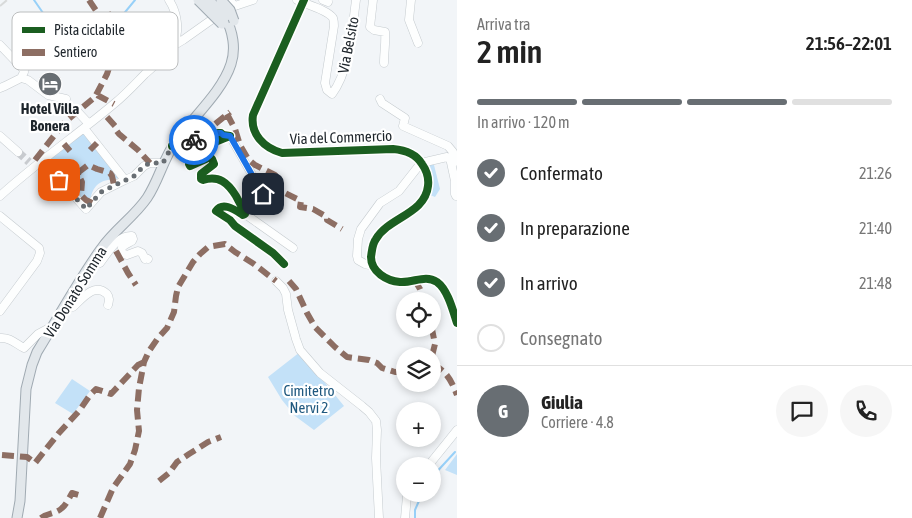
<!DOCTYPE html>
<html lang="it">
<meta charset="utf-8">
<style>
:root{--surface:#fff;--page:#f6f6f6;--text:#222;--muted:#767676;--line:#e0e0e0;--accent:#686e73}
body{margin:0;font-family:"Asap Condensed",sans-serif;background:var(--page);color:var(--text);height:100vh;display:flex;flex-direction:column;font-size:19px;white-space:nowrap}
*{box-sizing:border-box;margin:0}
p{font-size:16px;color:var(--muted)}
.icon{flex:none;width:28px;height:28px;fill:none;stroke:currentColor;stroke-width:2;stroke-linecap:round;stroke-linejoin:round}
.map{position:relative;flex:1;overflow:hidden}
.drawer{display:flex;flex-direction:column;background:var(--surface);width:455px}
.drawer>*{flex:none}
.fabs{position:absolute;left:396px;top:292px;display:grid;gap:10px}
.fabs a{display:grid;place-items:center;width:45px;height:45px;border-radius:50%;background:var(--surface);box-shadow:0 2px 8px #0003;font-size:25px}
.pin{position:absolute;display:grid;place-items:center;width:42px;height:42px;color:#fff;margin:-21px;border-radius:10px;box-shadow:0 2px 8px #0006}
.courier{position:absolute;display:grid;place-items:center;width:50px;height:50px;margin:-25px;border:4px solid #1a73e8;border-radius:50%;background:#fff;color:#222;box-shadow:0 1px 6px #0007}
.summary em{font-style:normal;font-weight:600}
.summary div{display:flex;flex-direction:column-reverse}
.summary{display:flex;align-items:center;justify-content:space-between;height:85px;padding:0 20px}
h1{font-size:32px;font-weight:600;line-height:38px}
.bar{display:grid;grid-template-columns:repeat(4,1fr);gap:8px 5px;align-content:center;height:60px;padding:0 20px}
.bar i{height:6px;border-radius:4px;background:var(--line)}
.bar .active{background:var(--accent)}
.bar p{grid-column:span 4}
.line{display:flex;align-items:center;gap:12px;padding:0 20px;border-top:1px solid var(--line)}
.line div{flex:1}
.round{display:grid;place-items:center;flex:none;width:52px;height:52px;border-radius:26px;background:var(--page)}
ol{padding:0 20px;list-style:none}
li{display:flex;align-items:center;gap:15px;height:55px}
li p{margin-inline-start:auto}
li .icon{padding:5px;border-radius:50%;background:var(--accent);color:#fff;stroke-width:4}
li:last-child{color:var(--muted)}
li i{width:28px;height:28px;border:2px solid var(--line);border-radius:50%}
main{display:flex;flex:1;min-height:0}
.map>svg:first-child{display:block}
</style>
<main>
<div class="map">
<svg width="457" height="518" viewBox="0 0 457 518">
<rect width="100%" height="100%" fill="#f2f5f8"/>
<!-- green -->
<path fill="#c3e1f8" d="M84,132L120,177C115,180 113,179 108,180C95,182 91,192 90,203L87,205L49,160Z
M433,161L440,189L435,197L430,195L433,185L428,163Z
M300,352L344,406L314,430L295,416L282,400L268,377Z
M72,379L90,391L73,414L55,403Z
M457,454V475L445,470Z"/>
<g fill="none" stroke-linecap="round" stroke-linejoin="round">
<!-- stream -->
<path stroke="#97d0f8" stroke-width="2" d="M34,0L50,23L64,34L83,43L97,40L112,28L135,0
M432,477L455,452
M415,518V510L422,494"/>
<!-- minor-tunnel -->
<path stroke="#c8cbcf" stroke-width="8" stroke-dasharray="8 4" stroke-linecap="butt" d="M18,152L29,162"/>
<!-- minor casing -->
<g stroke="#c5cbcf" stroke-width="9">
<path id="minor" d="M229,0L235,6L253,0
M297,0C305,4 328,10 333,18C334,21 334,23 334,26L325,83L327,90L332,94C350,70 352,29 356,0
M304,0L253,115C250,134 264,148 282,153L393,149C405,150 416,154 422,164C427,171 429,178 428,186C425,214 389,217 376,239C372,244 372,251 371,257C371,272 387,281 400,282C414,283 425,274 437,282C448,290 453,311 457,323
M323,0L328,2
M373,0L370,27L374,30L385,32C386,42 384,52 384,63
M411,0L409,20L418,43
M0,45L23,69L24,72L21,78L5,86L0,88
M173,46L183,40L214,18
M23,69C31,65 38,57 40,48L33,38
M21,78L28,80L48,95L66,99
M380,99L382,103L405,118L403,126L448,146L453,152L455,162
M77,111L89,124
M0,136L18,152
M230,136L263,194
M172,146L181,145L189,141L218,133H221L223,135L230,136C216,142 193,149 189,164L190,166L210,157L212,159L214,164L201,174V179L203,180C219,175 228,183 236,196C239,202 243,208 245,214L243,215C235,210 223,201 216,211L230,220L235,226L273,253L284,264
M43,161L86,209L101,192L125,180L84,128
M125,180L134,176L144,166L150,163H163
M0,196C36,163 77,135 115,103C126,94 135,84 145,74C155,65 168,55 174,43C180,30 177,12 169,0
M245,214L293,248
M0,216L39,248L40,253L37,261L0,311
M93,261L97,264L100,263C108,253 117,235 132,236L133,239L132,241C127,244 119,246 122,253L127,255L138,251L142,253L145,259L146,258L148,259
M373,266L365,264L358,260L357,256L358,239L361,229L380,203L399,191L421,163L447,157L450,158L455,181V194L456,196L457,195
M276,281L283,288L286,294L288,310L296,339L300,350L320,373L362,406L369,412L376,421L377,430L376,458L379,518
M65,306L69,308L73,307C82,299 94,282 107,294C110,298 109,301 108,305
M0,338C10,337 16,344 24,348L38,334L53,326
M428,466L457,430
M405,518L407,496L409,494"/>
</g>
<!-- major casing -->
<g stroke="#a0aab2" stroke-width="11">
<path id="major" d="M17,518L20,501L26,389L32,365L37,352C58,318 78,281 101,249C114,230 134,217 147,198C159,180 163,159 176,141C193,117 222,92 231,64C236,49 233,31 225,17"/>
</g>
<!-- minor -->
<use href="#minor" stroke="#fdfefe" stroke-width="8"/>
<!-- major -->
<use href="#major" stroke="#e2e7eb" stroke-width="9"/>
<!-- rail -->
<path stroke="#d8dada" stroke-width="2" stroke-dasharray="9 9" stroke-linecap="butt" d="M0,6L7,0"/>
<!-- major-bridge casing -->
<g stroke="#a0aab2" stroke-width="11" stroke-linecap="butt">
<path id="major-bridge" d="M198,0L222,24
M209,0L225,17
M221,0L230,10L234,21"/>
</g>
<!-- major-bridge -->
<use href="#major-bridge" stroke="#e2e7eb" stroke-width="9"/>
<!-- quiet -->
<path stroke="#8d6e63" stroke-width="6" stroke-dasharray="12 6" stroke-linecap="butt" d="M89,0L99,15
M108,13L122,27
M97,95L114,104
M227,114L235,129L240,145L248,159L255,165L275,175L273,187L301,201L300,207L313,209L327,217V220L342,229
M107,117L116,127V130L119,134L138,150L150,163
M200,133L209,129L230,112
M64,144L70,151
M90,150L97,143
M35,160L65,122L95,97L107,74L117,43L126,29
M59,180L66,174
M92,203L86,200L81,195L82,182L78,174L79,172L88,165L97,169L110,173L112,176L114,185
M116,251L128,273L136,285
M414,279L420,289L425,301
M289,281L296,289L307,313L315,327L335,347L347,357L369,360L377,363L382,368L395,372L405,371
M432,356L435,344L432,329
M432,365C446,369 452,382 457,395
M2,455L27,457L35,463L58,434L79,411L90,395L96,389L111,394L138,365L144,362
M159,481L169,473L177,462L189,454L208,442L221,437
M41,518C47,513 56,514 62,508C66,505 69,498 72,493L79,495
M100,518L113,488L130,464L135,450L139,431L137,410L139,388L144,362L149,351L158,338L167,328L174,312L176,296L178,287L193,262L200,254L208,247L225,244L235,252L254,264L276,281"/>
<!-- cycleway casing -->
<g stroke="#fff" stroke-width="11">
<path id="cycleway" d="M304,0L253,115C250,134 264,148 282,153L393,149C405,150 416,154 422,164C427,171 429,178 428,186C425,214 389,217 376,239C372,244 372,251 371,257C371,272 387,281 400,282C414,283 425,274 437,282C448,290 453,311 457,323
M172,146L181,145L189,141L218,133H221L223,135L230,136C216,142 193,149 189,164L190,166L210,157L212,159L214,164L201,174V179L203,180C219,175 228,183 236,196C239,202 243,208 245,214L243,215C235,210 223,201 216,211L230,220L235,226L273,253L284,264"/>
</g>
<!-- cycleway -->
<use href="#cycleway" stroke="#1b5e20" stroke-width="8"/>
</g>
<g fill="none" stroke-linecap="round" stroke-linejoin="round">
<!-- done -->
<path stroke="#686e73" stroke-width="5" stroke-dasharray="0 9" d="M59,180L86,209L101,192L134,176L144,166L150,163H163L172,146L181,145L194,140"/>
<!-- route -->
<path stroke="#1a73e8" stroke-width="6" d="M194,140L218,133H221L223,135L230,136L263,194"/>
</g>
<!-- icons -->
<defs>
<g id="hotel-disc" transform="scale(1.25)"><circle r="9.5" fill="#686e73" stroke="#fff"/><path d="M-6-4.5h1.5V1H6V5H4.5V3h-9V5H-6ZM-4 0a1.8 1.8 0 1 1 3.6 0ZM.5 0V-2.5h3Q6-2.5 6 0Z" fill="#fff"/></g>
</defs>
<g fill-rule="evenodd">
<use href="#hotel-disc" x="50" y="84"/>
</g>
<g text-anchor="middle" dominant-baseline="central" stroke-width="4.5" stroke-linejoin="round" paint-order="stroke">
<!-- street labels -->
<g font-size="15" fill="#1e252b" stroke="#fff">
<text transform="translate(348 45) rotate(-79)">Via Belsito</text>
<text transform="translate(341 137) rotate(-2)">Via del Commercio</text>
<text transform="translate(75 292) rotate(-58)">Via Donato Somma</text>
</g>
<!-- poi labels -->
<g font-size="15" font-weight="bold" fill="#1e252b" stroke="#fff">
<text x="50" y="108">Hotel Villa<tspan x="50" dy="17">Bonera</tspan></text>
</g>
<!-- park labels -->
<g font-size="15" fill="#20597f" stroke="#fff">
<text x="309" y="390">Cimitetro<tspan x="309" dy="17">Nervi 2</tspan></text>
</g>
</g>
<!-- legend -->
<rect x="12" y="12" width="166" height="58" rx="8" fill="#fff" stroke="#bcbebf" stroke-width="1"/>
<rect x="22" y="27" width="23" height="6" fill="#1b5e20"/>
<rect x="22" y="49" width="23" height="7" fill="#8d6e63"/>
<g font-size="14" fill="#1e252b">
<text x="54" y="35">Pista ciclabile</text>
<text x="54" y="57">Sentiero</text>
</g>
</svg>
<div class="fabs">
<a><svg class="icon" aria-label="locate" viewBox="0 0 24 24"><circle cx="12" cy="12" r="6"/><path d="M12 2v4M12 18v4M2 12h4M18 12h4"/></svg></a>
<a><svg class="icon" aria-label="layers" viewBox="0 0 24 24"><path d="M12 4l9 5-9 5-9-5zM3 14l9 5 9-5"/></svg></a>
<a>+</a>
<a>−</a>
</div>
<div class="pin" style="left:59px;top:180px;background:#ea580c"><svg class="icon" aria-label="bag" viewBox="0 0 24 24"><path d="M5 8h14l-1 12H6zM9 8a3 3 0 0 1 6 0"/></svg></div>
<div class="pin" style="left:263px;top:194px;background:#1f2937"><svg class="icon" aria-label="home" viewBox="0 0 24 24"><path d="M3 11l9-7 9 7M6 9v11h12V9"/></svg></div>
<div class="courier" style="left:194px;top:140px"><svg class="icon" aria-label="bike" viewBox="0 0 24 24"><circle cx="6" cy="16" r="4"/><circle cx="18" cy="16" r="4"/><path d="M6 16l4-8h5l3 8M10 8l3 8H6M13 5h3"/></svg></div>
</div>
<section class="drawer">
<div class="summary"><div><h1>2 min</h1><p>Arriva tra</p></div><em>21:56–22:01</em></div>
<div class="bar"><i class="active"></i><i class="active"></i><i class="active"></i><i></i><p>In arrivo · 120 m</p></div>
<ol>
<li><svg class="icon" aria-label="check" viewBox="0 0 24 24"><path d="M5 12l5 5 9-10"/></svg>Confermato<p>21:26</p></li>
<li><svg class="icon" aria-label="check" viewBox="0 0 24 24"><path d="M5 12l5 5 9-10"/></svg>In preparazione<p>21:40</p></li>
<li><svg class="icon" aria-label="check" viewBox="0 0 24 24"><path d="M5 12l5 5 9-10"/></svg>In arrivo<p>21:48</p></li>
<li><i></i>Consegnato</li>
</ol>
<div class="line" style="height:90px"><b class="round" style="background:var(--accent);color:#fff">G</b><div><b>Giulia</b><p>Corriere · 4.8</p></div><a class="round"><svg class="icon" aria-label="chat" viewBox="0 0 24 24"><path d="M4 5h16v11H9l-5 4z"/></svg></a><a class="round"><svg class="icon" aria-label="phone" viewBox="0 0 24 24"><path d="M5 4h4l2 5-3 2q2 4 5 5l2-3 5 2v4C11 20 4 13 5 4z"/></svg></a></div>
</section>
</main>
